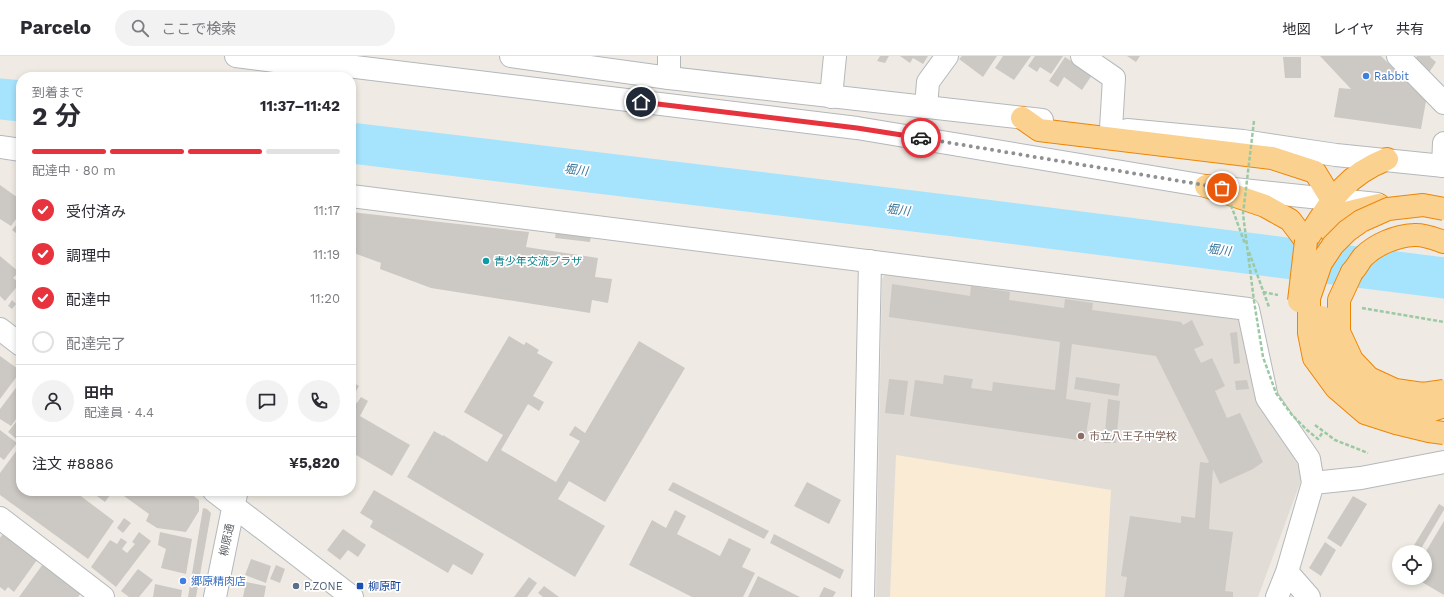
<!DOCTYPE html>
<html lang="ja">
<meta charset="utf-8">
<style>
:root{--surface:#fff;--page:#f2f2f3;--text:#2b2b33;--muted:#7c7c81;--line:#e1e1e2;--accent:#e6333e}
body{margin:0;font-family:"Work Sans","Noto Sans JP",sans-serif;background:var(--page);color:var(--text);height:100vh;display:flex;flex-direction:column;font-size:15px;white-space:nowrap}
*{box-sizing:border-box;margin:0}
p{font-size:13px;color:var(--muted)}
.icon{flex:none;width:22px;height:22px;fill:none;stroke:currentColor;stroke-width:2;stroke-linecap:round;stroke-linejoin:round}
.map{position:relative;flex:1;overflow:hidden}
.details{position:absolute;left:16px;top:16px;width:340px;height:424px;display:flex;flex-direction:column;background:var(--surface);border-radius:16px;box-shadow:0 2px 6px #0003}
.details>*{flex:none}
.controls{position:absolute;left:1392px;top:489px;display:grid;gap:8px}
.controls a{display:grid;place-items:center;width:40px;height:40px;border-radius:50%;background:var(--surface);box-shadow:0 2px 6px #0003;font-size:20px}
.pin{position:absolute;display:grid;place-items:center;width:34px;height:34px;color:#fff;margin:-17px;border:2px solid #fff;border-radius:50%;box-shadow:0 1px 4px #0007}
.courier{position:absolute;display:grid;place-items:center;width:40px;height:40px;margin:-20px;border:3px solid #e6333e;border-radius:50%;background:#fff;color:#222;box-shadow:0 1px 5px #0007}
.headline em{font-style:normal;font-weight:700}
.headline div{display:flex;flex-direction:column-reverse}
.headline{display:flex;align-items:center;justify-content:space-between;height:68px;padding:0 16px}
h1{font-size:26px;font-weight:700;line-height:30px}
.bar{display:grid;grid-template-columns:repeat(4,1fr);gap:6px 4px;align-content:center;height:48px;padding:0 16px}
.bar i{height:5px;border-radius:3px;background:var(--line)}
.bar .active{background:var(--accent)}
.bar p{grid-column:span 4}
.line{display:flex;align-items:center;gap:10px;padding:0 16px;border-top:1px solid var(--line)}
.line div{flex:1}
.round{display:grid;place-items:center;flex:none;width:42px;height:42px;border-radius:21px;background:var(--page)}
ol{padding:0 16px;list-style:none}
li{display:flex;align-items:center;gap:12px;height:44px}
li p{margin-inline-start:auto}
li .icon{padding:4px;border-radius:50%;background:var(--accent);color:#fff;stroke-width:4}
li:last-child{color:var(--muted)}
li i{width:22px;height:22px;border:2px solid var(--line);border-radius:50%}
header{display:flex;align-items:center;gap:24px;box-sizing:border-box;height:56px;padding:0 20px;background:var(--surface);border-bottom:1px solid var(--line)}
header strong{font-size:19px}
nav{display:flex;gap:22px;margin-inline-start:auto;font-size:14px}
.search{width:280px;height:36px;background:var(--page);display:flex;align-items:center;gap:10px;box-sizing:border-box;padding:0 14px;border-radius:22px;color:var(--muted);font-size:15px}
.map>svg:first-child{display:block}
</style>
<header>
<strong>Parcelo</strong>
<div class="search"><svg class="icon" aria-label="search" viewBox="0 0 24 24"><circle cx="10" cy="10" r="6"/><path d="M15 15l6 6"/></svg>ここで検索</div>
<nav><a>地図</a><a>レイヤ</a><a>共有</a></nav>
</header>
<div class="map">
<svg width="1444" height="541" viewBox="0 0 1444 541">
<rect width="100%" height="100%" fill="#efebe4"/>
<!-- education -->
<path fill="#e1dcd6" d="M887,216L1243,260L1263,342L1303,419L1258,541H876L882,223Z"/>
<!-- sand -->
<path fill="#faecd4" d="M896,399L1111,434L1105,541H890Z"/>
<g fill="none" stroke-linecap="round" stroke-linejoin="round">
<!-- river -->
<path stroke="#a6e3fd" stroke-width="41" d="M0,43L21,45
M351,87L954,160L1444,222"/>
</g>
<!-- building -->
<path fill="#ccc8c4" d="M880,0H889L885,7L877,5Z
M900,0H928L923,8L913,2L910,7Z
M962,0H997L983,21L959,3Z
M1003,0H1031L1014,24L995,12Z
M1035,0H1063L1051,18L1040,11L1037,16L1028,10Z
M1127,0H1140L1136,6Z
M1320,0H1381L1426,45L1421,73L1334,61L1339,32L1351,33Z
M1417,0H1431L1430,1L1436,6L1428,18L1412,7Z
M1065,1L1092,19L1082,34L1064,21L1058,31L1049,25Z
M1283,1H1301V22H1285Z
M0,129L21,144V156L11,170L0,163Z
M351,156L529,176L526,191L598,202L595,221L612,223L608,247L592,244L590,257L431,232L380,213L381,207L351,196Z
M21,163V181L12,174Z
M556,176L591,180L590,186L555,182Z
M0,200L19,216L13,222L20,227L5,245L0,240Z
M892,228L970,240L971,230L1010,236L1009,244L1064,252L1065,243L1093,247L1092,254L1181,266L1183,269L1192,264L1204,289L1194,293L1201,307L1212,302L1225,330L1215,335L1227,362L1240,357L1263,406L1253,413L1220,428L1213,413L1209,473L1233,476L1225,535L1233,536V541H1124L1127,521L1121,520L1130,460L1181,467V460L1195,462L1200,406L1207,407L1209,406L1156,300L1072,288L1066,343L1091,347L1085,385L910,360L915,324L943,328L944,319L973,323L971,332L992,335L993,326L1055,334L1060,286L889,261Z
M12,244L16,248L12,253L8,250Z
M1237,276L1240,307L1234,308L1230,277Z
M509,280L524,289L526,286L539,294L537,297L553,306L533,340L544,346L539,355L528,348L501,394L556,426L580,385L569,379L575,370L585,377L639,285L685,312L605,446L569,425L558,443L605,470L575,521L407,421L434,375L443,380V379L487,406L503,379L464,356Z
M0,300L21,315L0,343Z
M1076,321L1120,328L1118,340L1074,333Z
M889,323L908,325L904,359L885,357Z
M1247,324L1249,333L1236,334L1235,325Z
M21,325V356L11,370L0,363V353Z
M351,325L359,330L351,344Z
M361,341L368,345L360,360L410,389L392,420L351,396V344L357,347Z
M1108,343L1120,345L1116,387H1104Z
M21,360V385L20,386L8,376Z
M0,374L17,387L4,404L0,401Z
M17,394L21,397V435H74L114,465L88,503L0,439V417Z
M673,426L769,475L764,483L668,434Z
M807,426L841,444L829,468L794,450Z
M374,434L484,498L472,519L453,508L448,517L370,471L373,465L360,457Z
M90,435H113L105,446Z
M117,435H187L199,444V455L186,476L157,472L146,465L149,458Z
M286,435H296V437Z
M1353,440L1367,448L1341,491L1327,482Z
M1439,448L1444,451V454L1419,496H1410Z
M203,452L207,453L211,457L196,541H188Z
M675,454L686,460L677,478L720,500L729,482L751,493L742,511L755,517L743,541H692L629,509L652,464L666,472Z
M124,462L131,467L123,477L117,472Z
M1444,465V539L1415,522H1425V497Z
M343,473L366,489L358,501L348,494L340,504L327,494Z
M139,476L151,485L116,531L91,511L110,484L117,488L121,482L127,486L122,493L127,497L135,488L132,486Z
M160,476L192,483L186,518L161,512L166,493L158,489Z
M774,478L844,514L840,523L770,487Z
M2,479L5,480L37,504L14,536L8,531L5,535L0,531V482Z
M1325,486L1336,494L1321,520L1309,512Z
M251,503L271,510L266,527L245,519Z
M43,508L81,537L78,541H19Z
M276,509L285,513L280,527L270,523Z
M138,513L153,524L139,541H129L121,535Z
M758,520L800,541H748Z
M529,521L537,527L527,541H514Z
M246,526L266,530L264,541H243Z
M155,528L182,534L181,541H153Z
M544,530L559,541H543L538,537Z
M824,531L836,536L833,541H819Z"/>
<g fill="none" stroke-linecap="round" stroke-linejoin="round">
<!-- street casing -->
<g stroke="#b5b8bb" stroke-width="24">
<path id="street" d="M1082,0L1114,22L1111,73
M1398,0L1444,47
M669,22V0
M831,41L835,0
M926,51L928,26L947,0
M0,91L21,94
M1443,110L1444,87
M351,140L1248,253L1267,342L1309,403L1313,427L1287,516L1277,541
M1313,427L1361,422L1444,406
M0,462L103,541
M1287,516L1309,541
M863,541L870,205"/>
</g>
<!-- secondary casing -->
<g stroke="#b3b8bc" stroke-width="24">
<path id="secondary" d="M236,0L291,7L331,8L857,72L1206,130L1377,148
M511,0L669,22L1042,64
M1127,74L1243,85L1336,99L1444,110
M0,273L21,289
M214,435L352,541
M215,541L236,438"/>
</g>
<!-- highway casing -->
<g stroke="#ee8505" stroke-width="24">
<path id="highway" d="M1022,62L1039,74L1272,102L1315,116L1332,144V177
M1206,130L1265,150L1290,164L1306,185C1330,147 1342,121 1387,103
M1332,177L1350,156L1379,149
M1352,216C1356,212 1359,206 1363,201C1376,188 1396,180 1414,179C1424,178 1435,183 1444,186"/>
</g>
<!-- path -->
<path stroke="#9cc9a3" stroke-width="2.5" stroke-dasharray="4 2" stroke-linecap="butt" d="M1263,236L1278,239
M1362,252L1444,266
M1315,369L1335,384L1368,397"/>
<!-- street -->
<use href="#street" stroke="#fff" stroke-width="22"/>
<!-- secondary -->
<use href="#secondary" stroke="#fff" stroke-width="22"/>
<!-- highway -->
<use href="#highway" stroke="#fbd18f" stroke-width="22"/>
<!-- highway-bridge casing -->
<g stroke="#ee8505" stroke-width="24" stroke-linecap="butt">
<path id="highway-bridge" d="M1444,153L1423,149L1388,153L1361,165L1347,175L1333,189L1321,207L1309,242V277L1314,302L1336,332L1365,357L1396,367L1429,375L1444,377
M1352,216L1339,244V276L1352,304L1369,322L1395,334L1423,338L1444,335
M1299,245L1306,185
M1322,261L1323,273L1330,298L1344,320L1367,338L1405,355H1430L1444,350"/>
</g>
<!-- path-bridge -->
<path stroke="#9cc9a3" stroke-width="2.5" stroke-dasharray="4 2" stroke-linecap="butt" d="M1254,65L1243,158L1254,245L1263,301L1276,337L1292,359L1307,374L1318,383L1323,376
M1231,149L1245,188
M1249,196L1269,251"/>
<!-- highway-bridge -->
<use href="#highway-bridge" stroke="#fbd18f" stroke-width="22"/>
</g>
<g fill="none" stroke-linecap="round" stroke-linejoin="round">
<!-- done -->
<path stroke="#8f9191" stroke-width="4" stroke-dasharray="0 7.2" d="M921,82L1222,132"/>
<!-- route -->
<path stroke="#e6333e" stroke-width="5" d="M641,46L857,72L921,82"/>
</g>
<!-- markers -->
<g fill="#3f7fe0" stroke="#fff" stroke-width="1.5">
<circle cx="1366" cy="20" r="4"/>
<circle cx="183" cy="525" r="4"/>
</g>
<circle fill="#0f9aa8" stroke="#fff" stroke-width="1.5" cx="486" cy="205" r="4"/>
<circle fill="#8d6e63" stroke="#fff" stroke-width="1.5" cx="1081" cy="380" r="4"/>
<circle fill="#5c6f8a" stroke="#fff" stroke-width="1.5" cx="296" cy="530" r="4"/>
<rect fill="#1a4fb4" stroke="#fff" stroke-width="1.5" x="356" y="526" width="8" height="8" rx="2"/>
<g text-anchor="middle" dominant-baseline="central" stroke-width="3.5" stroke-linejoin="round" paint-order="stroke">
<!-- shop labels -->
<g font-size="11" fill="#366cbe" stroke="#fff" text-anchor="start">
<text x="1374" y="20">Rabbit</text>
<text x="191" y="525">郷原精肉店</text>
</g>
<!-- culture labels -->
<g font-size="11" fill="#0d838f" stroke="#fff" text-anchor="start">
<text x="494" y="205">青少年交流プラザ</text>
</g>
<!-- education labels -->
<g font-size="11" fill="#785e54" stroke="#fff" text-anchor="start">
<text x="1089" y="380">市立八王子中学校</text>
</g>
<!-- street labels -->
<g font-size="11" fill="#5c6165" stroke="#fff">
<text transform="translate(227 484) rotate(-78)">柳原通</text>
</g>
<!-- service labels -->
<g font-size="11" fill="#4e5e75" stroke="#fff" text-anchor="start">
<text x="304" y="530">P.ZONE</text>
</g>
<!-- transit labels -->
<g font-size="11" fill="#164399" stroke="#fff" text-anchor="start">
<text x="368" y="530">柳原町</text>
</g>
<!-- water labels -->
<g font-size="12" font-style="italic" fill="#3d7a9e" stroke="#fff">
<text transform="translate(576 114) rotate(7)">堀川</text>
<text transform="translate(898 154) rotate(7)">堀川</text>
<text transform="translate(1219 194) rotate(7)">堀川</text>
</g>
</g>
</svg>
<div class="controls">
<a><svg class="icon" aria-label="locate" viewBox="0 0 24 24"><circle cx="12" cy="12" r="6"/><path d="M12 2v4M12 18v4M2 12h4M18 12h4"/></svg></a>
</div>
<div class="pin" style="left:1222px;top:132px;background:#ea580c"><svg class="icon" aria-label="bag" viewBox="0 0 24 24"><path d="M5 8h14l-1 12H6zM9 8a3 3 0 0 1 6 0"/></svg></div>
<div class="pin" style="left:641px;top:46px;background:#1f2937"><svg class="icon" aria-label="home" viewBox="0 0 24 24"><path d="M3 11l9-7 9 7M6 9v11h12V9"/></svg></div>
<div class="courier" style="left:921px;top:82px"><svg class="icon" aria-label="car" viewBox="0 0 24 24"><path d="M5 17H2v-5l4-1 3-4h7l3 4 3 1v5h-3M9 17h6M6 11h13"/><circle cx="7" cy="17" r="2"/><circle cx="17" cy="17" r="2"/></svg></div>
<section class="details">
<div class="headline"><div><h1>2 分</h1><p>到着まで</p></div><em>11:37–11:42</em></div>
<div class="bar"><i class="active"></i><i class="active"></i><i class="active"></i><i></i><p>配達中 · 80 m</p></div>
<ol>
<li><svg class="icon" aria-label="check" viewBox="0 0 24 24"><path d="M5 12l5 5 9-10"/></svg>受付済み<p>11:17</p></li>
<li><svg class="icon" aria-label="check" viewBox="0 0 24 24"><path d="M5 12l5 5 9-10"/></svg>調理中<p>11:19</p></li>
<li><svg class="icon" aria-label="check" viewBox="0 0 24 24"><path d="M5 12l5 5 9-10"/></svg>配達中<p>11:20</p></li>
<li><i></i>配達完了</li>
</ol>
<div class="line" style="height:72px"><a class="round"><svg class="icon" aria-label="person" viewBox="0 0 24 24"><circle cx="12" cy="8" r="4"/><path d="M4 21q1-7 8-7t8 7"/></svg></a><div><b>田中</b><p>配達員 · 4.4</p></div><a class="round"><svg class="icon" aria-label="chat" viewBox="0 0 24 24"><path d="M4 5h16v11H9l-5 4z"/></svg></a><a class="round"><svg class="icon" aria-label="phone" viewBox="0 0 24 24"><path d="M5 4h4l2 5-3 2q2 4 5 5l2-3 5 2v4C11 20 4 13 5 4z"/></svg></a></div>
<div class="line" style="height:52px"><div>注文 #8886</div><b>¥5,820</b></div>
</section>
</div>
